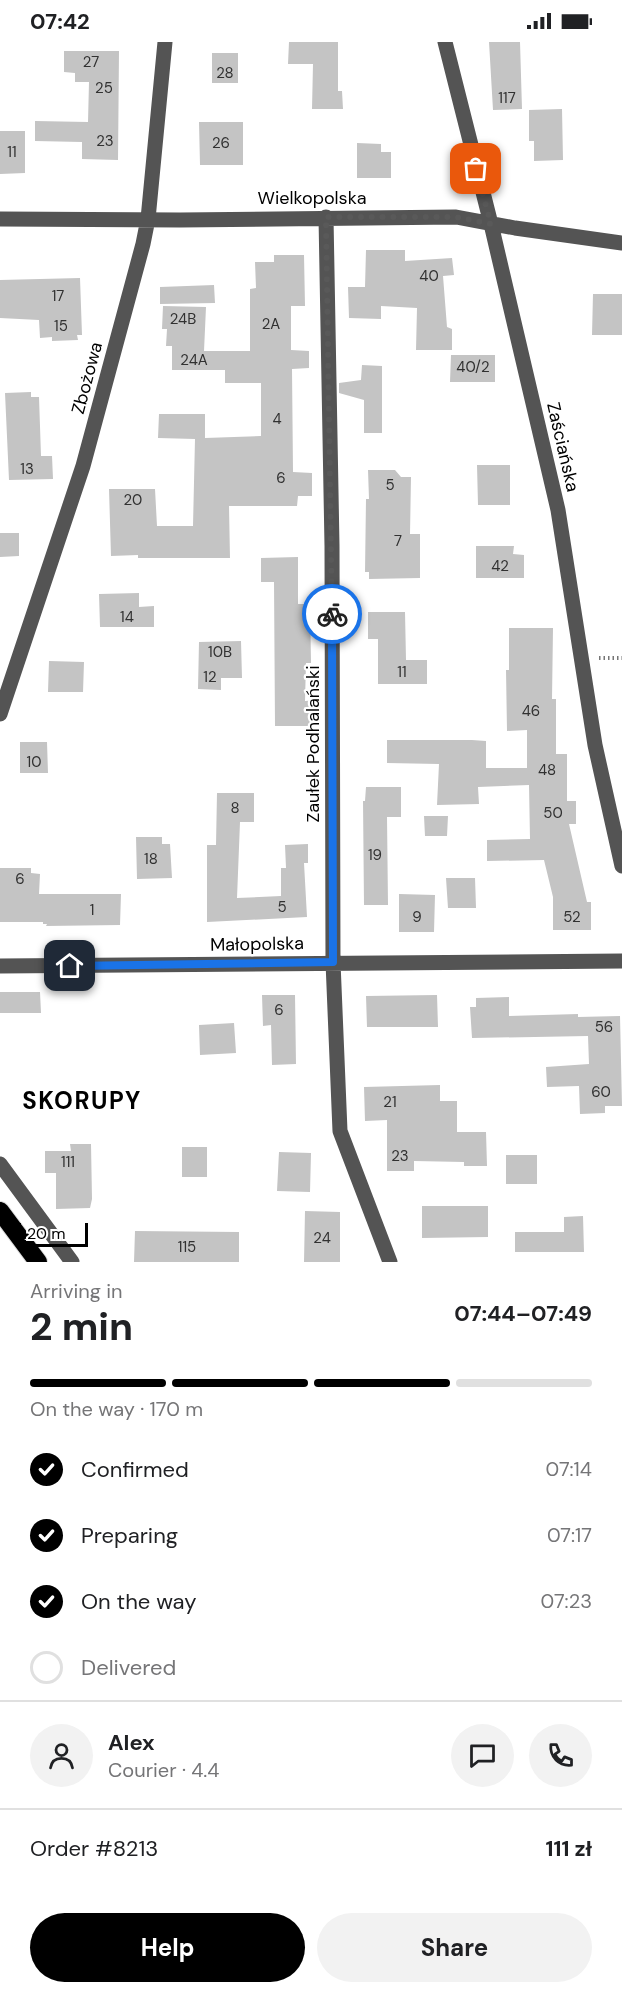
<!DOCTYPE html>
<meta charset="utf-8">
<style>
:root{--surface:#fff;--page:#f2f2f2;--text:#202124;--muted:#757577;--line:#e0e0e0;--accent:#000}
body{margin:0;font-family:"DM Sans",sans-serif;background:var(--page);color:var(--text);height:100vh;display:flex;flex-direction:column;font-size:22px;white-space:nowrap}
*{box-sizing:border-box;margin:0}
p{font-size:20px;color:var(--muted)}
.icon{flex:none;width:33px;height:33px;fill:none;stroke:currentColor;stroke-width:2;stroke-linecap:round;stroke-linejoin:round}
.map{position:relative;height:1220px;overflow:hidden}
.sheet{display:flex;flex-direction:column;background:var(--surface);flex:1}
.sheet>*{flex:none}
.scale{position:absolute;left:18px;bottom:15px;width:70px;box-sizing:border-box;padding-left:6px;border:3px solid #000;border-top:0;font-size:16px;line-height:21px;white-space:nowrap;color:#000;-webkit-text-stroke:4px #fff;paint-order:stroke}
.pin{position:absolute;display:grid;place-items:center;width:51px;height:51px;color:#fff;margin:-26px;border-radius:12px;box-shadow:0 3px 9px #0006}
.courier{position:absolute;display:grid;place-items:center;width:60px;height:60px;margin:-30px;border:4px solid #1a73e8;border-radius:50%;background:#fff;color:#222;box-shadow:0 2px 8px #0007}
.overview em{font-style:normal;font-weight:700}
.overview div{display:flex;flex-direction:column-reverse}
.overview{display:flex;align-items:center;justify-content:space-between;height:102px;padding:0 30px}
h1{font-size:39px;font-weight:700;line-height:45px}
.bar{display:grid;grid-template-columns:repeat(4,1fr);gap:9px 6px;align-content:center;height:72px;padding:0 30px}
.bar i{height:8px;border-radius:4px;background:var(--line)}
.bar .current{background:var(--accent)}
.bar p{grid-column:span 4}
.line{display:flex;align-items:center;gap:15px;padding:0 30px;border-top:2px solid var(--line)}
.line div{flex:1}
.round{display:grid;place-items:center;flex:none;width:63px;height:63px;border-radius:32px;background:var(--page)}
ol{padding:0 30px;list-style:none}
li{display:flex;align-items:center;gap:18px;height:66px}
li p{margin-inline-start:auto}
li .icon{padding:6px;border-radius:50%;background:var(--accent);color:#fff;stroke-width:4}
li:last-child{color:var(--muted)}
li i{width:33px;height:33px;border:3px solid var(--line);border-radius:50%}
.button{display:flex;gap:12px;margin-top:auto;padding:12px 30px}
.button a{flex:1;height:69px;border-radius:36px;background:var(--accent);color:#fff;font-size:24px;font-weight:700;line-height:69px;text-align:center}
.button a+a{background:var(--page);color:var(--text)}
.status{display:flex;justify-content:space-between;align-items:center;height:42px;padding:0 30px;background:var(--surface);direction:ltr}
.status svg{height:16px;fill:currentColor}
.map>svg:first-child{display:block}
</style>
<div class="status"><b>07:42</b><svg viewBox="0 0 49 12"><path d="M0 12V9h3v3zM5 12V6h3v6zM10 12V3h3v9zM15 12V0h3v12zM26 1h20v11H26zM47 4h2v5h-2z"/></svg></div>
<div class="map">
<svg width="622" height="1220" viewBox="0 0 622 1220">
<rect width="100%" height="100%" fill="#fff"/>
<!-- building -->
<path fill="#c4c4c4" d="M289,0H338V49H342L343,67H312L313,22H288Z
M489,0H520L522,67L493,68Z
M64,9H119L118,118L82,117V100L35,99V79L88,80L89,40H75V31L64,30Z
M212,11H238V41H212Z
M562,67L563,118L534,119V99H529V68Z
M199,80H243V123H200Z
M0,89H25V131L0,132Z
M357,101L381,102V110H391V136H357Z
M366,208H405V219L452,216L454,233L443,234L447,285L452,287V308H416L417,266L381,264V277L349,276L348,245H365Z
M274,213H304L305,264H291V308L309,309V326L292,327L293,430L312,431V454H298L297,464H229L230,516H138V513L111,514L109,447H155L157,484H193L195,397L158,396L159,372H205V396L261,394V341H225V328H172V304H166L167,287H162L163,264L206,265L204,309H250V247L256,246L255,220H274Z
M80,236L82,293H77L78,298L52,299V295L40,296L39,278L0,276V238Z
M214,243L215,261L160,262V245Z
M593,252H622V293H592Z
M451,313H495V340H450Z
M362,323L382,324V391H364V358L339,351V341L361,338Z
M31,350V355H39L41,414H52L53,437L9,438L5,351Z
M477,423H510V463H478Z
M368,428H395L401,435H411L410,492H420V536L369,537V530H365L366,457H369Z
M0,491H19V514L0,515Z
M476,504H514L513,512L524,513V536H476Z
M298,515V562H310L311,621H306L305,659L317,658V684H275L274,540H261V516Z
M139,551V565L154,564V585H100L99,552Z
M368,570H405L406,618H427V642H378V597H368Z
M509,586H553L552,657H556V712H567V759H576V782H569L587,860H591V888H553V855L544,818L487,819V798L530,797L529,743L478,745L479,762L437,763L439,722L387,721V698H472L486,699V726H527V688L507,689L506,628H509Z
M241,599L242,636H221V648L198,647L199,600Z
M49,619L84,620L83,650H48Z
M20,700H47L48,731H20Z
M366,745H401V775H387L388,863H364L363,759H365Z
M217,751H254V780H240L237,856L281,854V826H286L285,803L308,802V821H304L307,875L207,880V803H216Z
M424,774H448L447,794H425Z
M136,795H162V802H170L172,836L137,837Z
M0,826H31V831L40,832L39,852H121L120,883L46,884L47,882H43V880H0Z
M446,836H475L476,866H448Z
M399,852L435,853L434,890H399Z
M0,950H40L41,971H0Z
M262,953H295L296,1022L272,1023L271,983L263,984Z
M437,953L438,985H367L366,954Z
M509,955V974L578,972V975L620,974L622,1064H605V1071L580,1072L579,1044L547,1045L546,1025L589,1022L588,994L472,996L470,965H476V956Z
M234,981L236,1011L200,1013L199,983Z
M440,1043V1059H457V1090H486L487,1124H464V1120L414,1119V1129H387V1078L365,1079L364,1045Z
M70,1102H91L92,1157L90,1166L56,1167V1131H45V1109H71Z
M182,1105H207V1135H182Z
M279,1110L311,1111L310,1150L277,1149Z
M506,1113H537V1142H506Z
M422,1164H488V1195L422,1196Z
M305,1169L340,1170V1220H304Z
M583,1174L584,1210H515V1190H564V1175Z
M135,1189L239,1190V1220H134Z"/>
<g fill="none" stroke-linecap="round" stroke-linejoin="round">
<!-- highway casing -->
<g stroke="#dbdbdb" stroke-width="20">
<path id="highway" d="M0,1169L38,1220"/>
</g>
<!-- path -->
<path stroke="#767676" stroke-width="4" stroke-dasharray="1.5 3" stroke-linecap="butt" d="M599,616H622"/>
<!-- minor -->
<path stroke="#545454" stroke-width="15" d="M445,0L491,182L558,468L595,703L622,824
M326,175L332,504L333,920L340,1089L390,1220
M0,177L180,178L456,175L515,186L622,201
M0,672L83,424L143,202L148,177L165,0
M0,924L622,919
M0,1122L72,1220"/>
<!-- highway -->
<use href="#highway" stroke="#000" stroke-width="18"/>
</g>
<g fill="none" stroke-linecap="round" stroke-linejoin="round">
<!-- done -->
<path stroke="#595959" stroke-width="6" stroke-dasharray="0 10.8" d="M332,572L326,175H456L491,182L476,127"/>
<!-- route -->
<path stroke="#1a73e8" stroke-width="8" d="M70,924L333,920L332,572"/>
</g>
<g text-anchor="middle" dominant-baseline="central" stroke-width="4.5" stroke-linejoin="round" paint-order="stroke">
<!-- number labels -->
<g font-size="15" fill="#313131">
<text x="91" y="20">27</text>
<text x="225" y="31">28</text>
<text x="104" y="46">25</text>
<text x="507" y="56">117</text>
<text x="105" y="99">23</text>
<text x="221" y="101">26</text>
<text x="12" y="110">11</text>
<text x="429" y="234">40</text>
<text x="58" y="254">17</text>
<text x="183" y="277">24B</text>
<text x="271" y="282">2A</text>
<text x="61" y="284">15</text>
<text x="194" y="318">24A</text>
<text x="473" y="325">40/2</text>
<text x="277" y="377">4</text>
<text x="27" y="427">13</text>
<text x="281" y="436">6</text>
<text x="390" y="443">5</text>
<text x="133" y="458">20</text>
<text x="398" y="499">7</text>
<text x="500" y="524">42</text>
<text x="127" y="575">14</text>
<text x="220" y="610">10B</text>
<text x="402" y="630">11</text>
<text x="210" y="635">12</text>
<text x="531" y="669">46</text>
<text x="34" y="720">10</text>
<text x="547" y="728">48</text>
<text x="235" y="766">8</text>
<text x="553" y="771">50</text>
<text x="375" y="813">19</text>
<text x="151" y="817">18</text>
<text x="20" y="837">6</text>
<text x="282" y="865">5</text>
<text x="92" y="868">1</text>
<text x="417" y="875">9</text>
<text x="572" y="875">52</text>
<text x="279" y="968">6</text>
<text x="604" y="985">56</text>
<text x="601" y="1050">60</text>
<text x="390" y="1060">21</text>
<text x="400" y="1114">23</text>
<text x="68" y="1120">111</text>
<text x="322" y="1196">24</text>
<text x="187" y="1205">115</text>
</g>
<!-- street labels -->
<g font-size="18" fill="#000" stroke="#fff">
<text x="312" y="156">Wielkopolska</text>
<text transform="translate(87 336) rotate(-75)">Zbożowa</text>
<text transform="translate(563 405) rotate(77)">Zaściańska</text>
<text transform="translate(313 702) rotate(-90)">Zaułek Podhalański</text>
<text transform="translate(257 902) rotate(-1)">Małopolska</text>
</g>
<!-- district labels -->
<g font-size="24" font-weight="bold" letter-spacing="1.5" fill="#000" stroke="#fff">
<text x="82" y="1058">SKORUPY</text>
</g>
</g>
</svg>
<div class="scale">20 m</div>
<div class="pin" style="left:476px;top:127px;background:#ea580c"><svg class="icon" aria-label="bag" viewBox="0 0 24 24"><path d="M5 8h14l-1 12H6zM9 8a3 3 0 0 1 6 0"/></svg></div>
<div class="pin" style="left:70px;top:924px;background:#1f2937"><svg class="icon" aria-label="home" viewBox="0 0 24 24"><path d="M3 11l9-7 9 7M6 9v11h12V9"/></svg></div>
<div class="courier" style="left:332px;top:572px"><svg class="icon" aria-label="bike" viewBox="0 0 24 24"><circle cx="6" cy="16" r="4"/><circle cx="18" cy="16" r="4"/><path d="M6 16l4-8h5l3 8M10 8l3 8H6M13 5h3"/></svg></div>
</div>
<section class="sheet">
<div class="overview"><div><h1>2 min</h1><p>Arriving in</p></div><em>07:44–07:49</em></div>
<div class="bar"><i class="current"></i><i class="current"></i><i class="current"></i><i></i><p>On the way · 170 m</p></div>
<ol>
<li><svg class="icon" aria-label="check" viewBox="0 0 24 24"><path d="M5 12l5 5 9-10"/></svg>Confirmed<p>07:14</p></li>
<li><svg class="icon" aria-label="check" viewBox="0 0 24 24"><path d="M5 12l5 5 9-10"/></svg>Preparing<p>07:17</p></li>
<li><svg class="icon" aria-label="check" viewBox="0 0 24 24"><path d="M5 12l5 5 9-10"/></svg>On the way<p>07:23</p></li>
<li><i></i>Delivered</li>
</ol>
<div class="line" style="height:108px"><a class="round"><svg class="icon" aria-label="person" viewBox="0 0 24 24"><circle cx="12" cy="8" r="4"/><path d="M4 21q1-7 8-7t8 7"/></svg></a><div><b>Alex</b><p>Courier · 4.4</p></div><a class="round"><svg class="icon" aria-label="chat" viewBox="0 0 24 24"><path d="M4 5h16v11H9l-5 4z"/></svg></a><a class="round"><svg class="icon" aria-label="phone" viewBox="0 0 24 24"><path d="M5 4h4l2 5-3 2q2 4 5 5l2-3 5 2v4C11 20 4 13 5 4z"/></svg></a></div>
<div class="line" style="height:78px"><div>Order #8213</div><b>111 zł</b></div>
<div class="button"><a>Help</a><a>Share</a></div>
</section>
